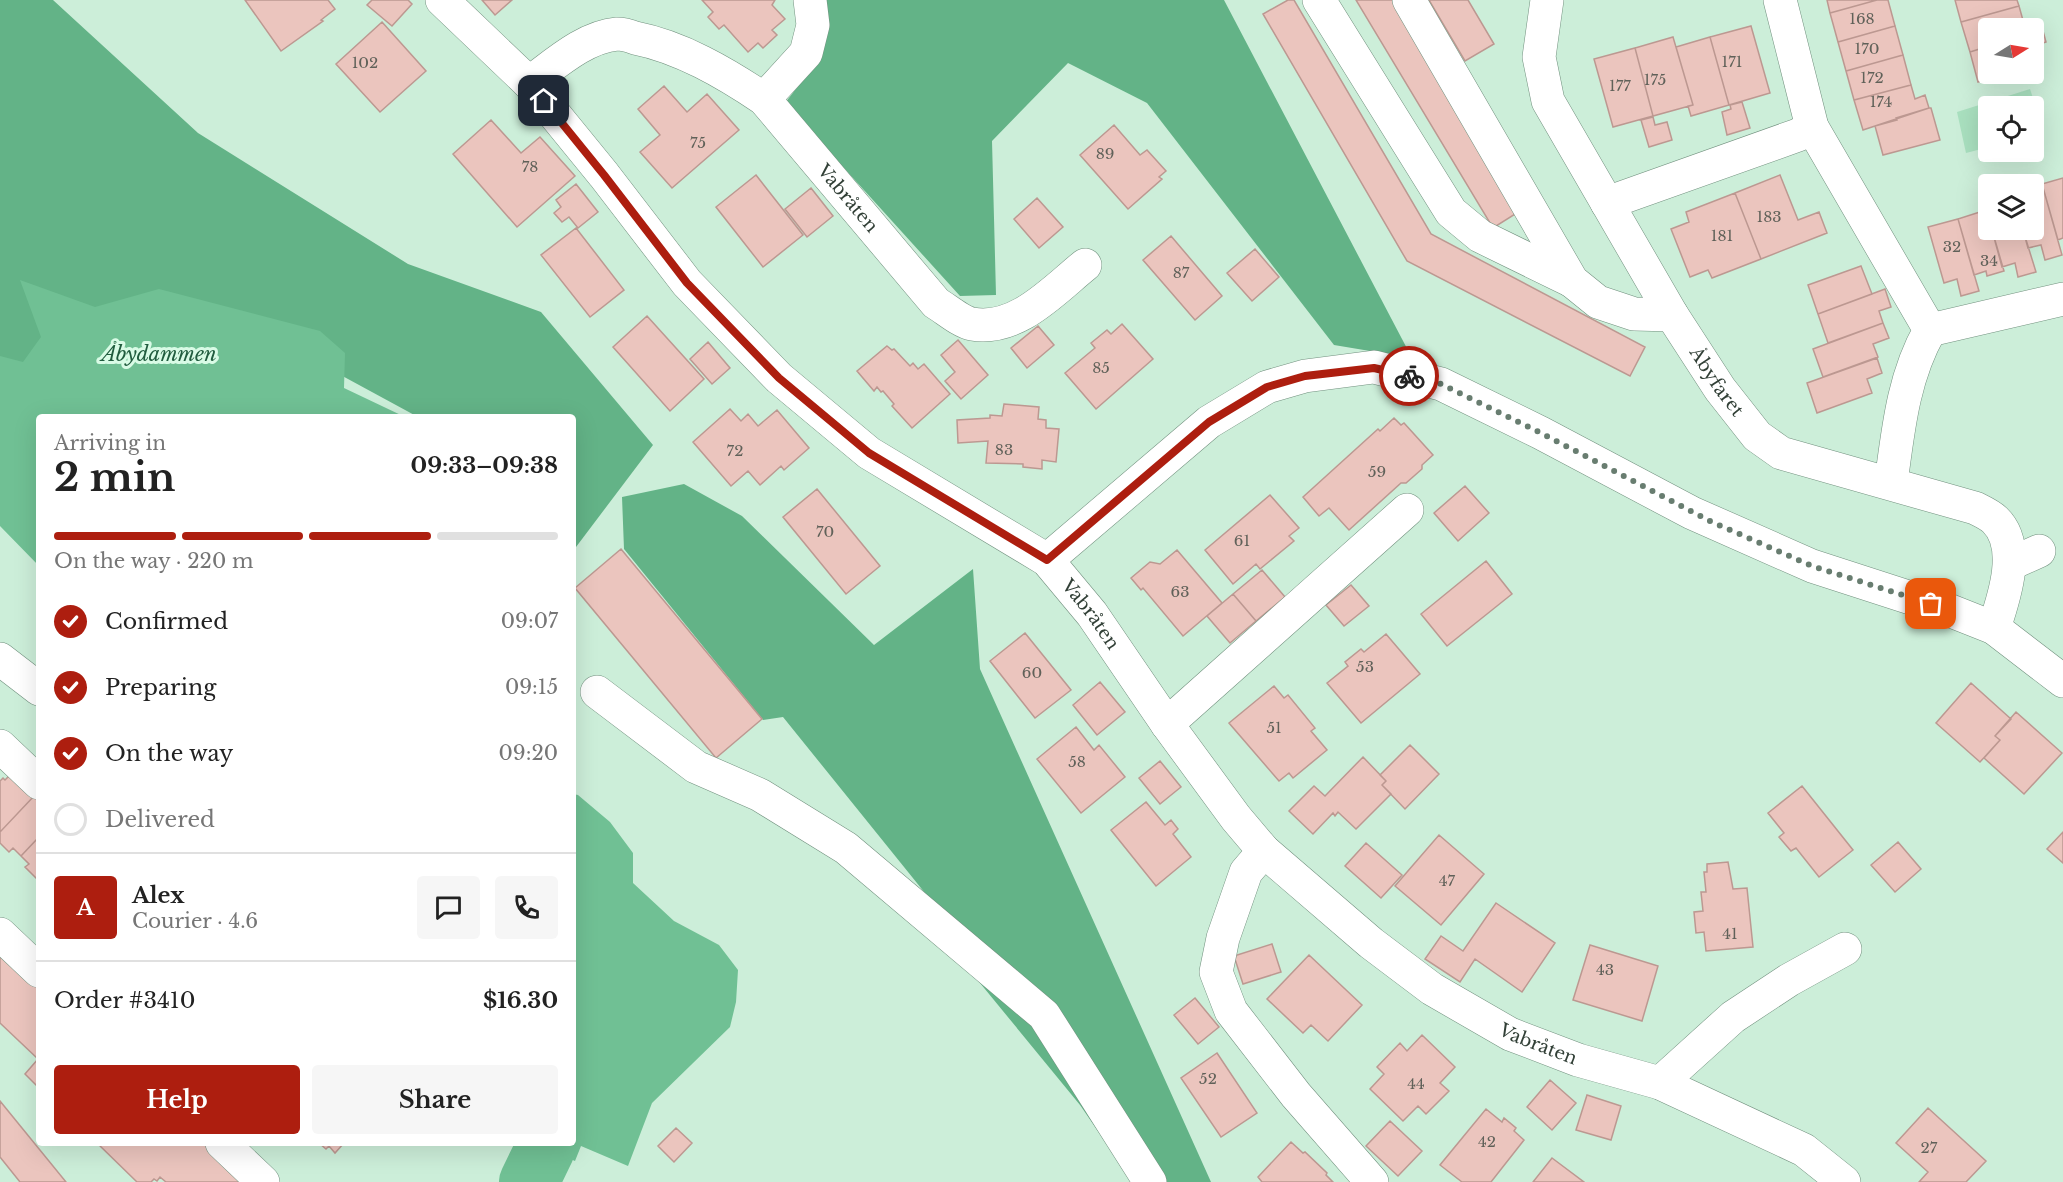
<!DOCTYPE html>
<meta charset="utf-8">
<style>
:root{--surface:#fff;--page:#f6f6f6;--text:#222;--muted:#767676;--line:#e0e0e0;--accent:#ad1e0f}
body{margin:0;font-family:"Libre Baskerville",serif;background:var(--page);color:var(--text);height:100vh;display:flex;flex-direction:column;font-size:22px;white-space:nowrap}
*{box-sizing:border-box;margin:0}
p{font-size:20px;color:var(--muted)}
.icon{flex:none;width:33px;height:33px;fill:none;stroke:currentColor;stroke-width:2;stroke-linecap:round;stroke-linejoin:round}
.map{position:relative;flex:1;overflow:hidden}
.drawer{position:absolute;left:36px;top:414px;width:540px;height:732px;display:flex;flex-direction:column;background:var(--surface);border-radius:6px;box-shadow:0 6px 24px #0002}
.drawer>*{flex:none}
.needle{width:39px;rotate:79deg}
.controls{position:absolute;left:1978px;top:18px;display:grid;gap:12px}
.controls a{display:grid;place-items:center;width:66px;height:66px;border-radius:6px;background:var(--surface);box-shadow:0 6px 24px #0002;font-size:30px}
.pin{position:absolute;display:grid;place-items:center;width:51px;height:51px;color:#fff;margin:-26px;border-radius:12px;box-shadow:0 3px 9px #0006}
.courier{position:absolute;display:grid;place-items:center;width:60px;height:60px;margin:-30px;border:4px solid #ad1e0f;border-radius:50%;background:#fff;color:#222;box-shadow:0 2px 8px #0007}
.head em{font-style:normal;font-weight:800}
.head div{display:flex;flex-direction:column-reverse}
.head{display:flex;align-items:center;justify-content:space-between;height:102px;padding:0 18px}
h1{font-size:39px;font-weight:800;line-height:45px}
.bar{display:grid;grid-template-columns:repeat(4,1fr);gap:9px 6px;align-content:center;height:72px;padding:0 18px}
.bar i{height:8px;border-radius:4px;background:var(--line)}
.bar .current{background:var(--accent)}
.bar p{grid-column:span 4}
.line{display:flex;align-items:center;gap:15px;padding:0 18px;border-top:2px solid var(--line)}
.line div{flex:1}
.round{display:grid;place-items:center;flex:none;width:63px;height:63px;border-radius:6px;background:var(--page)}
ol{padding:0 18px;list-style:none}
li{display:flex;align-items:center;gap:18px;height:66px}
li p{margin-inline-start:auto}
li .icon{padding:6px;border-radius:50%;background:var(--accent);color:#fff;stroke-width:4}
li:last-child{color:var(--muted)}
li i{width:33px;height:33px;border:3px solid var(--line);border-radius:50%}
.button{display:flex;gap:12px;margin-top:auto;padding:12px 18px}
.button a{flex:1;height:69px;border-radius:6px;background:var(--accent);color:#fff;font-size:24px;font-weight:800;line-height:69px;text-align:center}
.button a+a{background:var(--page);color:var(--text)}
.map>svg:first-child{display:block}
</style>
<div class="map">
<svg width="2063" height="1182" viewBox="0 0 2063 1182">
<rect width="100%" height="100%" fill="#cceed9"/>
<!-- green -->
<path fill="#a9e0bf" d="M2030,89L2041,122L2034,124V106H1989V147L1966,153L1957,112Z"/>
<!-- forest -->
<path fill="#63b387" d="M0,0H53L198,133L408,264L541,312L653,445L573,551V417H418L243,322L0,411Z
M819,0H1224L1412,358L1334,345L1147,103L1068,63L992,141L996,295L960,296L785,103L823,54Z
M684,484L742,516L874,645L973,569L980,669L1211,1182H1133L1080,1105L980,983L925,893L783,717L763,720L624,549L622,497Z"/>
<!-- water -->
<path fill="#70c094" d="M20,280L95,307L159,289L320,331L345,353L344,388L405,417H39V566L0,526V356L23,362L41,337Z
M573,794L578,795L610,822L633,853V883L674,921L719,945L738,970L736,1002L730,1027L652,1103L628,1166L581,1146L575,1161L533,1143H573Z"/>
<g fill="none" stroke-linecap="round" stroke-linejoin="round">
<!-- river -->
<path stroke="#70c094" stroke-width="60" d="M529,1182L545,1149L546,1143"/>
</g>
<!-- building -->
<path fill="#ebc5be" stroke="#bc9891" stroke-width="1.5" d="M245,0H328L335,9L321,20L323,21L281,51Z
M372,0H408L412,4L392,26L367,5Z
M482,0H512L495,15Z
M702,0H775L772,5L785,19L772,30L777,35L763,48L758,43L748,52L724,25L719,29L708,17L713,12Z
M1288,0H1294L1431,234L1645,347L1630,376L1407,261L1263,14Z
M1356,0H1392L1520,211L1493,228Z
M1429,0H1468L1494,44L1465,61Z
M1827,0H1877L1830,13Z
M1877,0H1888L1895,26L1838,42L1830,13Z
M1955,0H2017L2019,6L1961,22Z
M2019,6L2024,24L2040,20L2043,31L2034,33V28H1989V46L1970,52L1961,22Z
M382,22L426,71L380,112L336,64Z
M1751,26L1770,93L1729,105L1710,37Z
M1895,26L1903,55L1846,71L1838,42Z
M2043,31L2046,42L2034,46V33Z
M1673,37L1693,105L1653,116L1635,48Z
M1710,37L1729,105L1691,116L1688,106L1693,105L1676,47Z
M1989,46V74H2008L1978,82L1970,52Z
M1635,48L1653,116L1613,127L1594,59Z
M1903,55L1911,85L1854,100L1846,71Z
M1911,85L1915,99L1925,95L1929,108L1863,130L1854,100Z
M664,86L687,112L707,94L739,130L672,188L640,152L660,135L638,109Z
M1742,102L1750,128L1727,135L1722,112L1731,109L1730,105Z
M1929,108H1931L1940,140L1883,155L1875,126L1897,120L1896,118Z
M1653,117L1655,125L1667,122L1672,140L1649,147L1641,120Z
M491,120L521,153L540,137L575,176L517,227L453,154Z
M1114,125L1140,155L1147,150L1166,171L1159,177L1162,179L1128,209L1080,155Z
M756,175L803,235L763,267L716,207Z
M1780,175L1798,220L1819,212L1827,233L1761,259L1735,193Z
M2063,178V238L2058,240L2042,184Z
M576,184L598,212L578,228L569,217L562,222L554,213L561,207L556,200Z
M2042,184L2062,255L2045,260L2041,245L2028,248L2023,230H2034V186Z
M811,188L833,216L807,237L785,209Z
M1735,193L1761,259L1712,278L1708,270L1690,277L1671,229L1689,222L1686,212Z
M1037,198L1063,227L1039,248L1014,219Z
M1986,210L1989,230H1992L2004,271L1987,276L1986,271L1974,275L1958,219Z
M1958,219L1979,291L1961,296L1957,279L1944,283L1928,227Z
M576,228L624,290L590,317L541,255Z
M1992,230H2023L2036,272L2018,277L2015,263L2002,267Z
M1171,236L1222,296L1195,320L1143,260Z
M1255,249L1279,277L1252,301L1227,273Z
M1861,266L1872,294L1818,314L1808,285Z
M1885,289L1891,307L1879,311L1883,323L1828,343L1818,314Z
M647,316L704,379L670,411L613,347Z
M1883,323L1889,338L1873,344L1878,357L1823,377L1813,349Z
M1122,324L1153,359L1096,409L1065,373L1095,348L1091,343L1107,330L1111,334Z
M1038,326L1054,345L1027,368L1011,348Z
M958,340L988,375L961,399L945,381L955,372L941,355Z
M708,342L730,368L712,384L690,359Z
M887,346L892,350L894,349L910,366L913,363L918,369L924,364L950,394L912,428L892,406L894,404L883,391L881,392L877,387L874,391L857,371Z
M1877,358L1882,373L1867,379L1872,393L1817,413L1807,383Z
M1004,404L1039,407L1038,419L1046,420V428L1059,429L1056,462L1042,460V469L1023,467V464L986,463L988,441L958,443L957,420L990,418V415L1002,416Z
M730,409L741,421L748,414L758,426L777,410L809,448L784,470L781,466L760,485L748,471L731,486L693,442Z
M1394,418L1401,425L1404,423L1433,455L1422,465V469L1406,483H1401L1349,530L1329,508L1319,516L1303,497L1378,429L1380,431Z
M1465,486L1489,513L1458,541L1434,513Z
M817,489L880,566L846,594L783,517Z
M1270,495L1299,528L1289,536L1294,541L1260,569L1256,564L1233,584L1205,550Z
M621,549L762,719L716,758L575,588Z
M1177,550L1222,603L1183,636L1143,588L1141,590L1131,578L1150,562L1160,564Z
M1486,561L1512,594L1447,646L1421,614Z
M1262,570L1285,597L1256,621L1233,594Z
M1351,585L1369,606L1344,626L1326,605Z
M1233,594L1256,621L1230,643L1207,616Z
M1025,633L1071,690L1035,718L990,661Z
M1386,634L1420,674L1361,723L1327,683L1348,666L1345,662L1361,649L1364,652Z
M1100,682L1125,712L1097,735L1073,705Z
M1971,683L2011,719L1995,736L2000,740L1980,762L1936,723Z
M1274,686L1284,698L1288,695L1315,728L1311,731L1327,750L1293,778L1289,773L1279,781L1229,723Z
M2016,712L2062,753L2024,794L1984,758L2000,740L1995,736Z
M1076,727L1094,750L1099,745L1125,777L1081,813L1037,759Z
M1410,745L1439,774L1405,809L1382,785L1386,781L1380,775Z
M1363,757L1386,781L1382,785L1391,794L1356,829L1338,812L1335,816L1333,813L1313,834L1289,811L1314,786L1325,796Z
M1160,761L1181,787L1160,804L1139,778Z
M12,773L35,795L0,832V781L3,778L5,780Z
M1802,786L1853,850L1819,877L1796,848L1791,851L1779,837L1784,833L1768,813Z
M35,795L39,799V837L21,856L13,848L9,852L0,843V832Z
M1146,802L1165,825L1171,820L1178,829L1173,834L1191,857L1156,886L1111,830Z
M2063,832V863L2047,849Z
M1439,835L1484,874L1441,925L1395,886Z
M39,837V881L25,867L29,864L21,856Z
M1898,842L1921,869L1895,892L1871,865Z
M1366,843L1402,875L1381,898L1345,866Z
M1728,862L1733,889L1747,888L1753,947L1706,951L1704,932L1696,933L1694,912L1703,911L1701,892H1706L1704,872H1707V864Z
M1496,903L1555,943L1522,992L1475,959L1460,982L1425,959L1441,936L1463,951Z
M1272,944L1281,972L1243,984L1234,956Z
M1590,945L1658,966L1642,1021L1573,1000Z
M0,946L39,984V1088L25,1074L38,1059L0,1023Z
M1309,955L1362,1005L1328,1041L1311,1025L1303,1033L1267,999Z
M1195,998L1219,1027L1198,1044L1174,1015Z
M1422,1035L1455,1067L1440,1083L1449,1091L1426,1114L1418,1106L1403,1121L1370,1089L1384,1074L1377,1067L1400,1043L1407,1051Z
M1217,1053L1257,1113L1221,1137L1181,1078Z
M1550,1080L1576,1103L1552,1130L1527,1107Z
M1587,1095L1621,1106L1611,1140L1576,1130Z
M0,1101L66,1182H20L0,1157Z
M1928,1108L1986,1161L1966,1182H1919L1928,1172L1896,1143Z
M1486,1109L1502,1122L1504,1118L1516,1128L1514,1131L1524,1140L1491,1182H1462L1440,1165Z
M1390,1121L1422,1151L1398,1176L1366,1146Z
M676,1128L692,1143L674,1162L658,1146Z
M1291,1142L1303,1153L1305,1152L1327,1173L1326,1175L1333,1182H1262L1258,1177Z
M97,1143H205L246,1182H166L160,1177L157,1181L154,1179L151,1182H137Z
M319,1143H344L335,1153L329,1146L326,1149Z
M1552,1158L1584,1182H1533Z"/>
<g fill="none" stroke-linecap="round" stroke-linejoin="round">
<!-- minor casing -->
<g stroke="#72917f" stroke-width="34">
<g id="minor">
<path id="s1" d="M442,0L529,83L604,175L687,283L779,378L869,453L1047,560L1092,614L1167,724L1236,818L1264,851L1371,943L1432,989L1510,1034L1578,1060L1660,1083L1804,1150L1844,1182"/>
<path d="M1319,0L1451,212L1480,236L1572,281"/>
<path d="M1409,0L1572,281L1598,302L1634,314L1672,315"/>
<path id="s2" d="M1547,0L1539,57L1548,101L1672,315L1720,389L1757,436L1781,453L1975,508C1981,511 1990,515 1995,520C2022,546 2004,598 1994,628"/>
<path d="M1780,0L1812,127L1930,330C1903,377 1898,431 1891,483"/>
<path id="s3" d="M529,83C554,65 584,37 617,34C623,34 630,36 635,38C681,47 725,73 764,99L936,303C946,309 961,322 972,324C1017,332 1054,290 1085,265"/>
<path d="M764,99L806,53L813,25L810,0"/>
<path d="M1607,203L1798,135L1812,127"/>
<path d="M1930,330L2063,299"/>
<path d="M1047,560L1209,422L1267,387L1305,376L1374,367L1441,384L1541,433L1692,513L1812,566L1951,611L1994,628L2063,681"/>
<path d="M2010,564L2039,551"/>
<path d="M0,659L39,689"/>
<path d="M597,692L696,767L760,795L846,848L1044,1015L1150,1182"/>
<path d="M1167,724L1407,510"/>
<path d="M0,746L39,783"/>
<path d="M1264,851L1246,872L1223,938L1216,972L1231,1011L1296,1095L1372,1182"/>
<path d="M0,934L39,971"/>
<path d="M1660,1083L1733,1017L1789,980L1845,949"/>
<path d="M222,1143L263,1182"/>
</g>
</g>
<!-- minor -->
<use href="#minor" stroke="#fff" stroke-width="33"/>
</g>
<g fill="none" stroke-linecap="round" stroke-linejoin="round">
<!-- done -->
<path stroke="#687d70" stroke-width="6" stroke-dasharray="0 10.8" d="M1409,376L1441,384L1541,433L1712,522L1812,566L1931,604"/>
<!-- route -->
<path stroke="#ad1e0f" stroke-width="8" d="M544,101L604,175L687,283L779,378L869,453L1047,560L1209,422L1267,387L1305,376L1374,368L1409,376"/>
</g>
<g text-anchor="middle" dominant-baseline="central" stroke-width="6" stroke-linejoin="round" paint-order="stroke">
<!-- number labels -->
<g font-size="15" fill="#606159">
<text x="1862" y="18">168</text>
<text x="1867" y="48">170</text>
<text x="1732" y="61">171</text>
<text x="365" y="62">102</text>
<text x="1872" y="77">172</text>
<text x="1655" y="79">175</text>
<text x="1620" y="85">177</text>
<text x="1881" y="101">174</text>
<text x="698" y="142">75</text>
<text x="1105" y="153">89</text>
<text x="530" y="166">78</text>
<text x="1769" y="216">183</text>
<text x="1722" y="235">181</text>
<text x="1952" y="246">32</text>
<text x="1989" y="260">34</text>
<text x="1181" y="272">87</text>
<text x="1101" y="367">85</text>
<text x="1004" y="449">83</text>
<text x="735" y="450">72</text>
<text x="1377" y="471">59</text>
<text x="825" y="531">70</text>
<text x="1242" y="540">61</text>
<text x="1180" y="591">63</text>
<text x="1365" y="666">53</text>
<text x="1032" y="672">60</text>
<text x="1274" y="727">51</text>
<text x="1077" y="761">58</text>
<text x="1447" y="880">47</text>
<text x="1730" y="933">41</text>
<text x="1605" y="969">43</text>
<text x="1208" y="1078">52</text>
<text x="1416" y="1083">44</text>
<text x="1487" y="1141">42</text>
<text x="1929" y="1147">27</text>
</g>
<!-- street labels -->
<g font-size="18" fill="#324037" stroke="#d9fbe6">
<text stroke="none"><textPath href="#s3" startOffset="394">Vabråten</textPath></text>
<text stroke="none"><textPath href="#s2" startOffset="430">Åbyfaret</textPath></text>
<text stroke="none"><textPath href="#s1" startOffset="902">Vabråten</textPath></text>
<text stroke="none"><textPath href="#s1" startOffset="1533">Vabråten</textPath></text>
</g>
<!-- water labels -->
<g font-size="20" font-style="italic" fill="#205c3e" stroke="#d9fbe6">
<text x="159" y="354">Åbydammen</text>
</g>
</g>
</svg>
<div class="controls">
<a><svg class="needle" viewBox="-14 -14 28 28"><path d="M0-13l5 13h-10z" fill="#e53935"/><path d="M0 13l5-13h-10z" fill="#767676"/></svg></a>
<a><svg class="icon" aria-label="locate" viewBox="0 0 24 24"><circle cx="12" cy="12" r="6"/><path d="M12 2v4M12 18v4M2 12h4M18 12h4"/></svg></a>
<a><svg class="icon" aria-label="layers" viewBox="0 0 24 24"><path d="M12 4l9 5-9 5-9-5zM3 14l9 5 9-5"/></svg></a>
</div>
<div class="pin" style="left:1931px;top:604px;background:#ea580c"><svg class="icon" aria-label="bag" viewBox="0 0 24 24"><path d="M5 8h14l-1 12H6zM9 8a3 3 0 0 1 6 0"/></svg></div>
<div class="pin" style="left:544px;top:101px;background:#1f2937"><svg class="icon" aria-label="home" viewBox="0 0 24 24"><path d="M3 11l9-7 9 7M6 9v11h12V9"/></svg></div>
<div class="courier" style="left:1409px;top:376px"><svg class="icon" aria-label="bike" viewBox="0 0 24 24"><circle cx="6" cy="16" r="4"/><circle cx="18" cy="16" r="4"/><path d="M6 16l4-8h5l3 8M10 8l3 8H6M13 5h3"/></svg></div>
<section class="drawer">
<div class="head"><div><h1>2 min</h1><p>Arriving in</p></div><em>09:33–09:38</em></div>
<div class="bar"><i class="current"></i><i class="current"></i><i class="current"></i><i></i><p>On the way · 220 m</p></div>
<ol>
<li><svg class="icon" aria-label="check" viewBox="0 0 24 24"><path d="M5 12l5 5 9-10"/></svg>Confirmed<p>09:07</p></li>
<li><svg class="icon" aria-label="check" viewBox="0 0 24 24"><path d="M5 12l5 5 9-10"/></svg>Preparing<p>09:15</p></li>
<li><svg class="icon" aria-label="check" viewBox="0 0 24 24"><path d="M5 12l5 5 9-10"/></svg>On the way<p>09:20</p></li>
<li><i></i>Delivered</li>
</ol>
<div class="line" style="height:108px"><b class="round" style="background:var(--accent);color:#fff">A</b><div><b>Alex</b><p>Courier · 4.6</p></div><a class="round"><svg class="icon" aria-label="chat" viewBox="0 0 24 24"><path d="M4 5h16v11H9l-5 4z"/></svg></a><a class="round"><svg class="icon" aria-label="phone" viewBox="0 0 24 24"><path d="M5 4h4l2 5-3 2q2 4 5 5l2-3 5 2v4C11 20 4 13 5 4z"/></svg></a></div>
<div class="line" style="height:78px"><div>Order #3410</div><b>$16.30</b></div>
<div class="button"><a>Help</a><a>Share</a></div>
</section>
</div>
